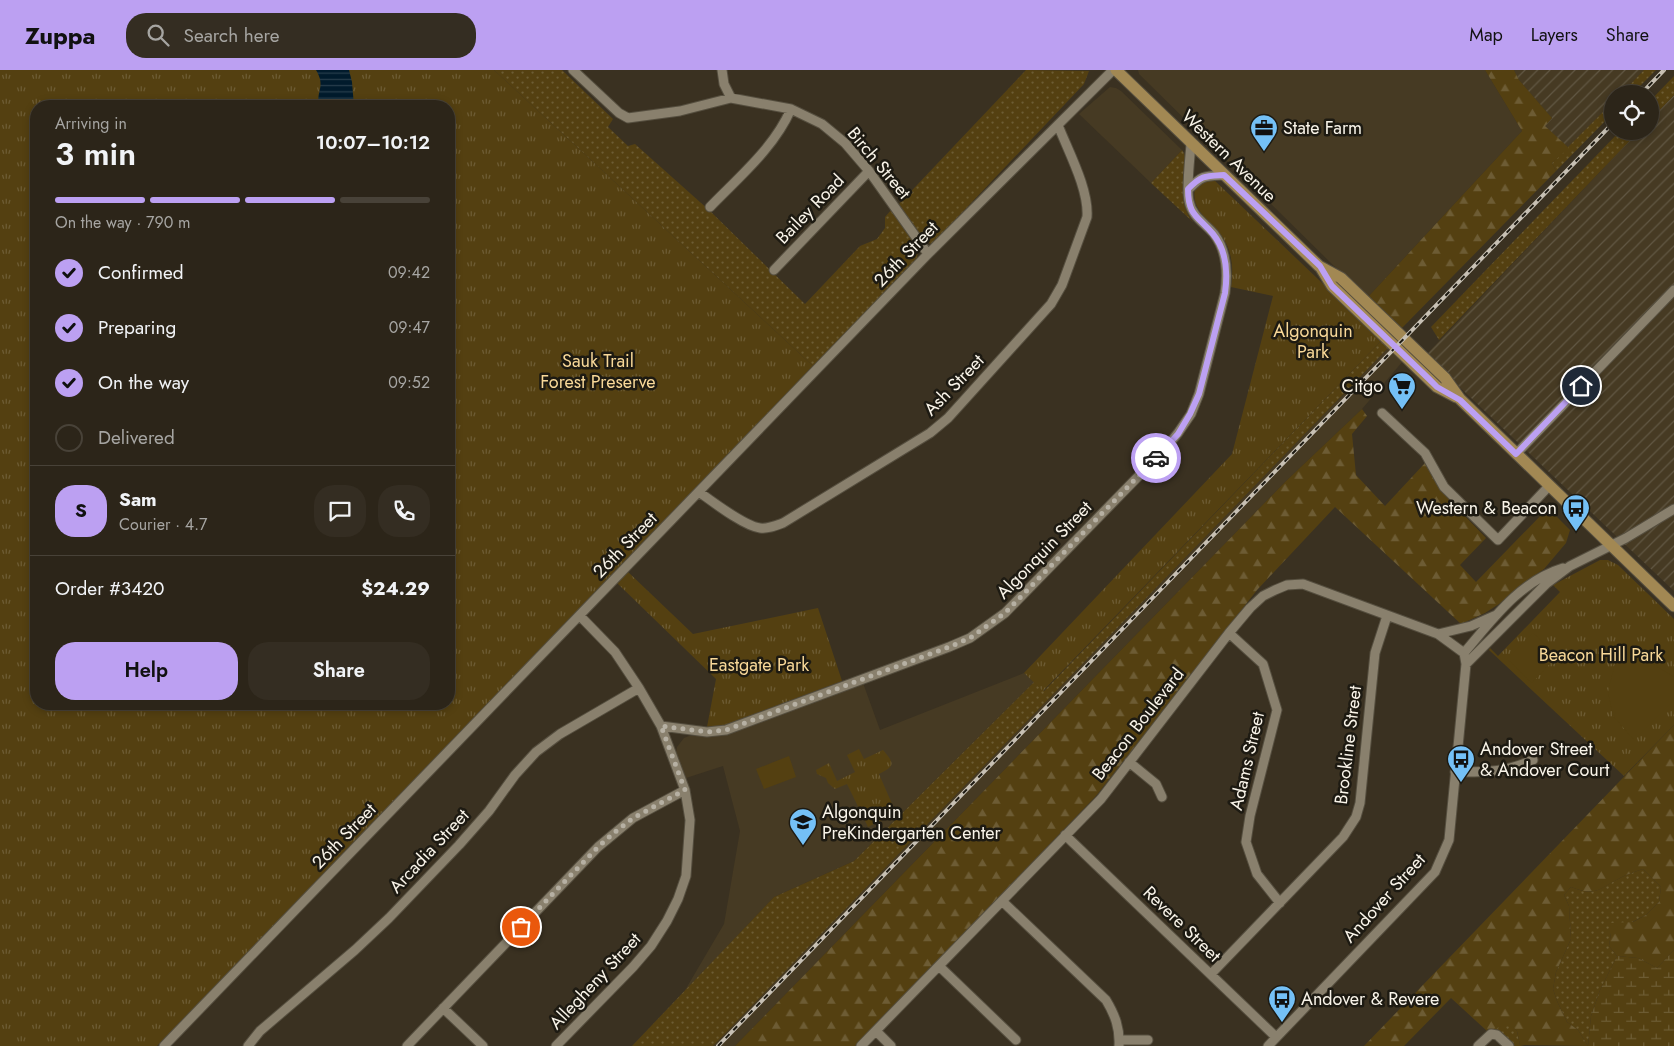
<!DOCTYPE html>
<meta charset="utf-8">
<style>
:root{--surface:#2c2519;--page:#342d22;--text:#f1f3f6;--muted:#a6a5a2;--line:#484238;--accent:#bca0f2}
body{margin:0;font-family:Jost,sans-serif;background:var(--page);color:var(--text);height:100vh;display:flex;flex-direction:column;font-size:19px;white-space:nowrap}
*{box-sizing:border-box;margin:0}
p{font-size:16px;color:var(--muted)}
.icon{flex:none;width:28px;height:28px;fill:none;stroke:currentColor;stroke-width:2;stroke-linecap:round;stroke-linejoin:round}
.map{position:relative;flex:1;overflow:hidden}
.details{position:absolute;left:30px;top:30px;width:425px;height:610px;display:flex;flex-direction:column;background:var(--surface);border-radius:20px;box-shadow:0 2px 8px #0003,0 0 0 1px var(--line)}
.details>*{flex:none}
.fabs{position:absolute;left:1604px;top:15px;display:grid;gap:10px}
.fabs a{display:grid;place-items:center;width:55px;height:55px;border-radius:50%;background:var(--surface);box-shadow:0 2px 8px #0003,0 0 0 1px var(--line);font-size:25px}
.pin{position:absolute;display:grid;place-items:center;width:42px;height:42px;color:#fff;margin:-21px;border:2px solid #fff;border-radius:50%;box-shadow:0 1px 5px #0007}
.courier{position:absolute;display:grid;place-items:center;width:50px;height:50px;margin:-25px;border:4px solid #bca0f2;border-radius:50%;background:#fff;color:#222;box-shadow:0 1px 6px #0007}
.overview em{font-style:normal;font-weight:600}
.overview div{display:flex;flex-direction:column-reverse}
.overview{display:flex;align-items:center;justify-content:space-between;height:85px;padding:0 25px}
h1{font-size:32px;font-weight:600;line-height:38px}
.bar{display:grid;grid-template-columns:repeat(4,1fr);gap:8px 5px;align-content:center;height:60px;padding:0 25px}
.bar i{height:6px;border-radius:4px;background:var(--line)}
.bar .on{background:var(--accent)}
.bar p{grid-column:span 4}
.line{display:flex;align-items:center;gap:12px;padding:0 25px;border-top:1px solid var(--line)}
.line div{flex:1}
.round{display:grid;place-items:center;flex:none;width:52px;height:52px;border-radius:20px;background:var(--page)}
ol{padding:0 25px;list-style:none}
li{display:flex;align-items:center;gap:15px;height:55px}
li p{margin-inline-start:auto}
li .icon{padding:5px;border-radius:50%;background:var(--accent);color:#111;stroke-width:4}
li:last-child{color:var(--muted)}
li i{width:28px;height:28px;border:2px solid var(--line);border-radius:50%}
.primary-button{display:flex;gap:10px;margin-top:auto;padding:10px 25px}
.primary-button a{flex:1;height:58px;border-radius:20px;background:var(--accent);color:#111;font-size:20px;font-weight:600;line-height:58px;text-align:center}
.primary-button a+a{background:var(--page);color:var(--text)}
header{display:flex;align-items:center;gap:30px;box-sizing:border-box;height:70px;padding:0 25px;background:var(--accent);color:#111}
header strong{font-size:24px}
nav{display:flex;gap:28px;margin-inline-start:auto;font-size:18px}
.search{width:350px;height:45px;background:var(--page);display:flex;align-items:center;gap:12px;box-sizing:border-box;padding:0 18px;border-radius:20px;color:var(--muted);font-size:19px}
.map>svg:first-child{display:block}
</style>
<header>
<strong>Zuppa</strong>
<div class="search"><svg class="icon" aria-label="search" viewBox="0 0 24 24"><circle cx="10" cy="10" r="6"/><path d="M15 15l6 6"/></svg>Search here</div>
<nav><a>Map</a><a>Layers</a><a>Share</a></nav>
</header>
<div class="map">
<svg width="1674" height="976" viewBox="0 0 1674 976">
<defs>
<pattern id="industrial-furrows" width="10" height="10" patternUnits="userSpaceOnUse" patternTransform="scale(1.25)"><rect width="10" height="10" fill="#463a23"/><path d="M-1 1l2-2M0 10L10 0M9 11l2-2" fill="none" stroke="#615743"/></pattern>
<pattern id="grass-dots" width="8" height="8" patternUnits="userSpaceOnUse" patternTransform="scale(1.25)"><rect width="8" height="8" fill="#544011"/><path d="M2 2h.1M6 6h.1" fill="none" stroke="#6d5c34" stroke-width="1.8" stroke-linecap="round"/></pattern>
<pattern id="forest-firs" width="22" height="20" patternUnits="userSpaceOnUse" patternTransform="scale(1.25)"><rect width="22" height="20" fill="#544011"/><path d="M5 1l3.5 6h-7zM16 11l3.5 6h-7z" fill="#6d5c34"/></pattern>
<pattern id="wetland-marsh" width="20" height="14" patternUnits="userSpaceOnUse" patternTransform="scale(1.25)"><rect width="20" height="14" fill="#544011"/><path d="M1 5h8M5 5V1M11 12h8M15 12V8" fill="none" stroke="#6d5c34"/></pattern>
<pattern id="park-tufts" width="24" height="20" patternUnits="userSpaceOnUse" patternTransform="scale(1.25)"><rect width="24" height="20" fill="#544011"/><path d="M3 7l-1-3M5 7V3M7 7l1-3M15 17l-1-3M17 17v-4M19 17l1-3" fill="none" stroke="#6d5c34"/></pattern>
<pattern id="water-rules" width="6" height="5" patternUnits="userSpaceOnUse" patternTransform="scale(1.25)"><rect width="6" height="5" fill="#011b2c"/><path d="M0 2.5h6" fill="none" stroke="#273d4b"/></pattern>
</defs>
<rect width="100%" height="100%" fill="#3a3121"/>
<!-- built -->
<path fill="#463a23" d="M1138,0H1485L1522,61L1368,227L1334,196L1139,4Z
M1110,17L1116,18L1121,21L1182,80L1151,113L1079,44Z
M1389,277L1403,291L1362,339L1286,411L735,976H713Z
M1024,603L1034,612L854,791L774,827L684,922L724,854L740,761L723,696L686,708L676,683L677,677L684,668L689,666H709L726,664L863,613L880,660Z"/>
<!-- industrial -->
<path fill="url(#industrial-furrows)" d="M1514,0H1644L1621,24H1612V33L1569,78L1544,56L1552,48L1519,10Z
M1674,25V521L1426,285L1639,61H1650V50Z"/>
<!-- grass -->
<path fill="url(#grass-dots)" d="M494,0H562L613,49L608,57L628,76L635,74L710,141L805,234L860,176L877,169L885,158V147L892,139L918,180L917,189L813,296Z
M1026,0L1089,1L1084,14L934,172L931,174L924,170L899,134Z
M1644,0H1656L1632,24H1621Z
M1674,6V25L1650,50V31Z
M1612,33V44L1556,101L1552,93Z
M1620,61H1639L1439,270L1431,257Z
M1182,80C1191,92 1183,109 1183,123C1183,134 1187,144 1193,152L1151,113Z
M1382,270L1389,277L713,976H632L774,827L854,791L1034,612L1044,621Z
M1643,799L1661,817L1659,832L1646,845L1611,863L1609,876L1617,886L1600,920L1591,946L1588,976L1578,960L1567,952L1557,931L1553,919L1556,902L1571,869L1569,836L1564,825L1571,817C1596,827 1598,819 1620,808C1627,804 1635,802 1643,799Z
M1510,953L1517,961L1520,975L1525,976H1515C1506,967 1500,960 1487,961Z"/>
<!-- forest -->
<path fill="url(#forest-firs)" d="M1485,0H1514L1519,10L1552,48L1545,56L1569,78L1552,93L1556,101L1401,259L1368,227L1522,61Z
M1362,339L1367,346L1352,364L1356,405L1385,436L1425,393L1440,420L1486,468L1460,495L1476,512L1548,438L1570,460L1566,473L1544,499L1524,513L1499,534L1485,543L1461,554L1335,437L1257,520L1096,726L855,976H735L1286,411Z
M1674,655V880L1657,898L1638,888L1617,886L1609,876L1611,863L1609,853L1633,852L1646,845L1659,832L1661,817L1643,799C1635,802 1627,804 1620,808C1599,819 1596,827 1571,817L1564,825L1569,836L1571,869L1556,902L1553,919L1557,931L1567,952L1578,960L1588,976L1520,975L1517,961L1510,954L1487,961L1451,928L1404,976H1364Z"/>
<!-- wetland -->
<path fill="url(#wetland-marsh)" d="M1674,880V976H1588L1591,946L1600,920L1617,886L1638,888L1657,898Z"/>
<!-- park -->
<path fill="url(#park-tufts)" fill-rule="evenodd" d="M0,0H494L813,296L157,976H0ZM36,36H449V634H36Z
M1213,109L1382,270L1043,621L1024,603L1232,384L1273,226L1231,217C1233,203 1233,189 1227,175C1217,153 1185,141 1197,113Z
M1600,490H1608L1618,495L1674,549V655L1624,706L1489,580L1490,578L1498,586L1560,522L1553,515Z
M627,501L693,564L818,538L842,611L725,655L707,657L716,609L617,513Z
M859,679L864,689L883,680C895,694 895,696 879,704L896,743L868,757L847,714L835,719L828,713L826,708L817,704L816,700L829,693L837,711L855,702L847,685Z"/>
<!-- pitch -->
<path fill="#544011" d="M1533,563L1557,586L1532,613L1507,589Z
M1624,576L1674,607V630L1634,670L1613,646L1608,622L1615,593Z
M789,686L796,707L764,719L756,699Z"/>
<!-- water -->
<path fill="url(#water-rules)" d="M316,0H349L352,12L354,36H319C316,20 326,17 316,0Z"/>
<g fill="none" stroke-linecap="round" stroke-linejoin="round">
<!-- minor casing -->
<g stroke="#554e3f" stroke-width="11">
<path id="minor" d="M573,0L619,43L628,48L680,41L731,28L791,39L822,54L845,73L869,101L928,184
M722,0L724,14L731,28
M1189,119C1202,105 1205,106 1224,105
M710,137C739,107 774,78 791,39
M774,200L869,101
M1382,343L1425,383L1444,417L1498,470L1549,416
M1516,384L1674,220
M699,422C713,432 744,456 760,458C768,459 775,456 783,453L930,363L948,348L1051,234L1062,215L1087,147C1089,119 1068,81 1058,55
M1229,563L1263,594L1277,640L1250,746L1246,772L1257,804L1280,833
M1464,583C1492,550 1520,511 1563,498
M1466,594L1546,514L1570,496L1626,468L1674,439
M661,656L707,662L726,660L949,577L970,568L1005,543L1165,379L1178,363L1191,344L1199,324L1225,223C1228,202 1227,181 1214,164C1205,153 1192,147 1189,131C1186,119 1190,88 1191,74
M1129,692L1156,714L1162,727
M1455,702C1488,702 1503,703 1533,690
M1065,765L1276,967
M1002,831L1106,930C1115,945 1120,958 1119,976
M939,896L1016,970
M1211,904L1343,767L1356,747L1360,733L1375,583L1387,546
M443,938L483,976
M876,961L891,976
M1120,970H1148
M164,976L928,184L1113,0
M248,976L260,961L355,880L389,848L459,775L489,741L515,705L536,682L560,664L639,618
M407,976L598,777L633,748L685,720
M556,976L633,897L651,876L667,851L678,829L686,806L690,750L685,720L661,656L639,618L615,582L580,546
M861,976L1101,729L1229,563L1250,538L1263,526L1275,520L1287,515L1303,514L1438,564L1471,556L1496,545
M1268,976L1435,802L1449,770L1466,594L1464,583L1438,564
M1478,976L1491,964L1497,965L1509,976"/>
</g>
<!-- major casing -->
<g stroke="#554e3f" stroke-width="13">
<path id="major" d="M1116,0L1319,196L1341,208L1445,308L1460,329L1674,536
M1321,198L1332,216L1437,317L1456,327"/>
</g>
<!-- minor -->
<use href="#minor" stroke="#89806d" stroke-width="9"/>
<!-- major -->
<use href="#major" stroke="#a28853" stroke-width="11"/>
<!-- rail casing -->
<g stroke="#c7c0b4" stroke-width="4">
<path id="rail" d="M1641,24L1664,0
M718,976L1612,54"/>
</g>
<!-- rail -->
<use href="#rail" stroke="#1d1a12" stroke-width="2" stroke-dasharray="5.5" stroke-linecap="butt"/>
</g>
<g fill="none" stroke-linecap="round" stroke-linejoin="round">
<!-- done -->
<path stroke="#b6b0a3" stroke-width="5" stroke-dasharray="0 9" d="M521,857L598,777L615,762L633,748L685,720L661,656L708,662L726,660L949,577L970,568L1005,543L1156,388"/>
<!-- route -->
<path stroke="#bca0f2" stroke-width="6" d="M1156,388L1178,364L1190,344L1199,324L1225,223C1228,202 1227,181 1213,164C1198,146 1188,146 1188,119C1202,105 1205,106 1224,105L1320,196L1332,216L1429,309L1437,317L1460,330L1516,384L1581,316"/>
</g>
<!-- icons -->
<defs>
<g id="office-pin" transform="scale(1.4375)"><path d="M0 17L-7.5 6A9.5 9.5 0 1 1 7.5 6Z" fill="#74c0f6" stroke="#1d1a12"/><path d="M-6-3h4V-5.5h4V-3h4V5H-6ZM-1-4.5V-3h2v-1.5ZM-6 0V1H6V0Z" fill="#111"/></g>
<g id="supermarket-pin" transform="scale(1.4375)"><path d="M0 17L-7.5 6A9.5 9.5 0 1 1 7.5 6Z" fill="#74c0f6" stroke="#1d1a12"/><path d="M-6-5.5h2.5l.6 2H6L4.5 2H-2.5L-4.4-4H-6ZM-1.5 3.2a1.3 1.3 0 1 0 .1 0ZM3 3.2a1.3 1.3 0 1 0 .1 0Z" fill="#111"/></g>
<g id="bus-pin" transform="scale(1.4375)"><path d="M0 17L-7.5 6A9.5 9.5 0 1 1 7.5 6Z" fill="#74c0f6" stroke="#1d1a12"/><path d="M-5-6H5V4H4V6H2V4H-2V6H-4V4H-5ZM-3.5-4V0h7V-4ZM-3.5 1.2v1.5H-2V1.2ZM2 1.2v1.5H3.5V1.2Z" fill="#111"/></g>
<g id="school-pin" transform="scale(1.4375)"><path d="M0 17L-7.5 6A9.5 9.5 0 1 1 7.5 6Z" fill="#74c0f6" stroke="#1d1a12"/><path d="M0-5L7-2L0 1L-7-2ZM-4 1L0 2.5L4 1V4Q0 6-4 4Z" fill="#111"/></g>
</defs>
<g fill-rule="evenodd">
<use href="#office-pin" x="1264" y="58"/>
<use href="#supermarket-pin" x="1402" y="316"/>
<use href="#bus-pin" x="1576" y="438"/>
<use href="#bus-pin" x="1461" y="689"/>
<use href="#school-pin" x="803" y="752"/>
<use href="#bus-pin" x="1282" y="929"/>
</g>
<g text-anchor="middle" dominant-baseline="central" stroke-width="5" stroke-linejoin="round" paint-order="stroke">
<!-- poi labels -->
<g font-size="18" fill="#f9f4e9" stroke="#1d1a12" text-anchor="start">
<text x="1283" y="58">State Farm</text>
<text x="1383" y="316" text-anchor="end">Citgo</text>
<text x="1557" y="438" text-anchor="end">Western &amp; Beacon</text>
<text x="1480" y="679">Andover Street<tspan x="1480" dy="21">&amp; Andover Court</tspan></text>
<text x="822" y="742">Algonquin<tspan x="822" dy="21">PreKindergarten Center</tspan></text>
<text x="1301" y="929">Andover &amp; Revere</text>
</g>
<!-- street labels -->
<g font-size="18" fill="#f9f4e9" stroke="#1d1a12">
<text transform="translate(1229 86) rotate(44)">Western Avenue</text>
<text transform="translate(879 93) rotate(50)">Birch Street</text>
<text transform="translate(810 139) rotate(-46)">Bailey Road</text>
<text transform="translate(906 184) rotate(-46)">26th Street</text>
<text transform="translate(954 315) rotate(-46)">Ash Street</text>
<text transform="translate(625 475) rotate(-46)">26th Street</text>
<text transform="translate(1044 480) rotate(-46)">Algonquin Street</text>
<text transform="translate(1138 654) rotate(-52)">Beacon Boulevard</text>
<text transform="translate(1348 675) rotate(-83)">Brookline Street</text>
<text transform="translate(1247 691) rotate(-77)">Adams Street</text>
<text transform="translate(344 766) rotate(-46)">26th Street</text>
<text transform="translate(429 781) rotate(-47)">Arcadia Street</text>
<text transform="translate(1384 828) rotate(-48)">Andover Street</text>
<text transform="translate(1182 854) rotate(44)">Revere Street</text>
<text transform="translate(595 911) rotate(-47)">Allegheny Street</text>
</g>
<!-- park labels -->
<g font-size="18" fill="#f8d898" stroke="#1d1a12">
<text x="1313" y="261">Algonquin<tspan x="1313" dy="21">Park</tspan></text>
<text x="598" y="291">Sauk Trail<tspan x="598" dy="21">Forest Preserve</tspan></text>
<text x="1601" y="585">Beacon Hill Park</text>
<text x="759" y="595">Eastgate Park</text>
</g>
</g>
</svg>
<div class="fabs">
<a><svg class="icon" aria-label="locate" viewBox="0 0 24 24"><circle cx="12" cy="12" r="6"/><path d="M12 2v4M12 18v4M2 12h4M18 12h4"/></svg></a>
</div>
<div class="pin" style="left:521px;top:857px;background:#ea580c"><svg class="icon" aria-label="bag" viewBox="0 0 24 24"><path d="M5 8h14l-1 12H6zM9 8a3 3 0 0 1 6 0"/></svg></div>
<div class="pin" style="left:1581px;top:316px;background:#1f2937"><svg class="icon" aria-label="home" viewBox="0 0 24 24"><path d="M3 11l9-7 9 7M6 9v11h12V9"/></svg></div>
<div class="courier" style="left:1156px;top:388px"><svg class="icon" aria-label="car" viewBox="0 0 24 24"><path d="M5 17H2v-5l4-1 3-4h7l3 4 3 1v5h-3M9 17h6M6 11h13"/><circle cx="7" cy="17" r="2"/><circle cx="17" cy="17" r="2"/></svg></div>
<section class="details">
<div class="overview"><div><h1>3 min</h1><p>Arriving in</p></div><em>10:07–10:12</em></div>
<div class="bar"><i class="on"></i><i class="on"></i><i class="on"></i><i></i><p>On the way · 790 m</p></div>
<ol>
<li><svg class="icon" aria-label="check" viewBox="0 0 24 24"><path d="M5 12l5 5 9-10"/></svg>Confirmed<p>09:42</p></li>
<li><svg class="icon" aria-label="check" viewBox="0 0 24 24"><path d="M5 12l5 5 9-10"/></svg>Preparing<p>09:47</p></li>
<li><svg class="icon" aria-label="check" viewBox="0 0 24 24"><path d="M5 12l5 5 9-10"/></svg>On the way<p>09:52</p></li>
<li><i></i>Delivered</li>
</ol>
<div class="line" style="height:90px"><b class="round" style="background:var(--accent);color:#111">S</b><div><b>Sam</b><p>Courier · 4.7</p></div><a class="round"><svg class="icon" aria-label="chat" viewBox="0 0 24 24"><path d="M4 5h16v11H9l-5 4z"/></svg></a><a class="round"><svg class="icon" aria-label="phone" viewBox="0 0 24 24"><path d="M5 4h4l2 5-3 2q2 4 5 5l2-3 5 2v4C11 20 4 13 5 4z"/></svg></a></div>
<div class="line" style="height:65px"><div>Order #3420</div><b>$24.29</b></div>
<div class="primary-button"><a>Help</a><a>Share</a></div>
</section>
</div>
